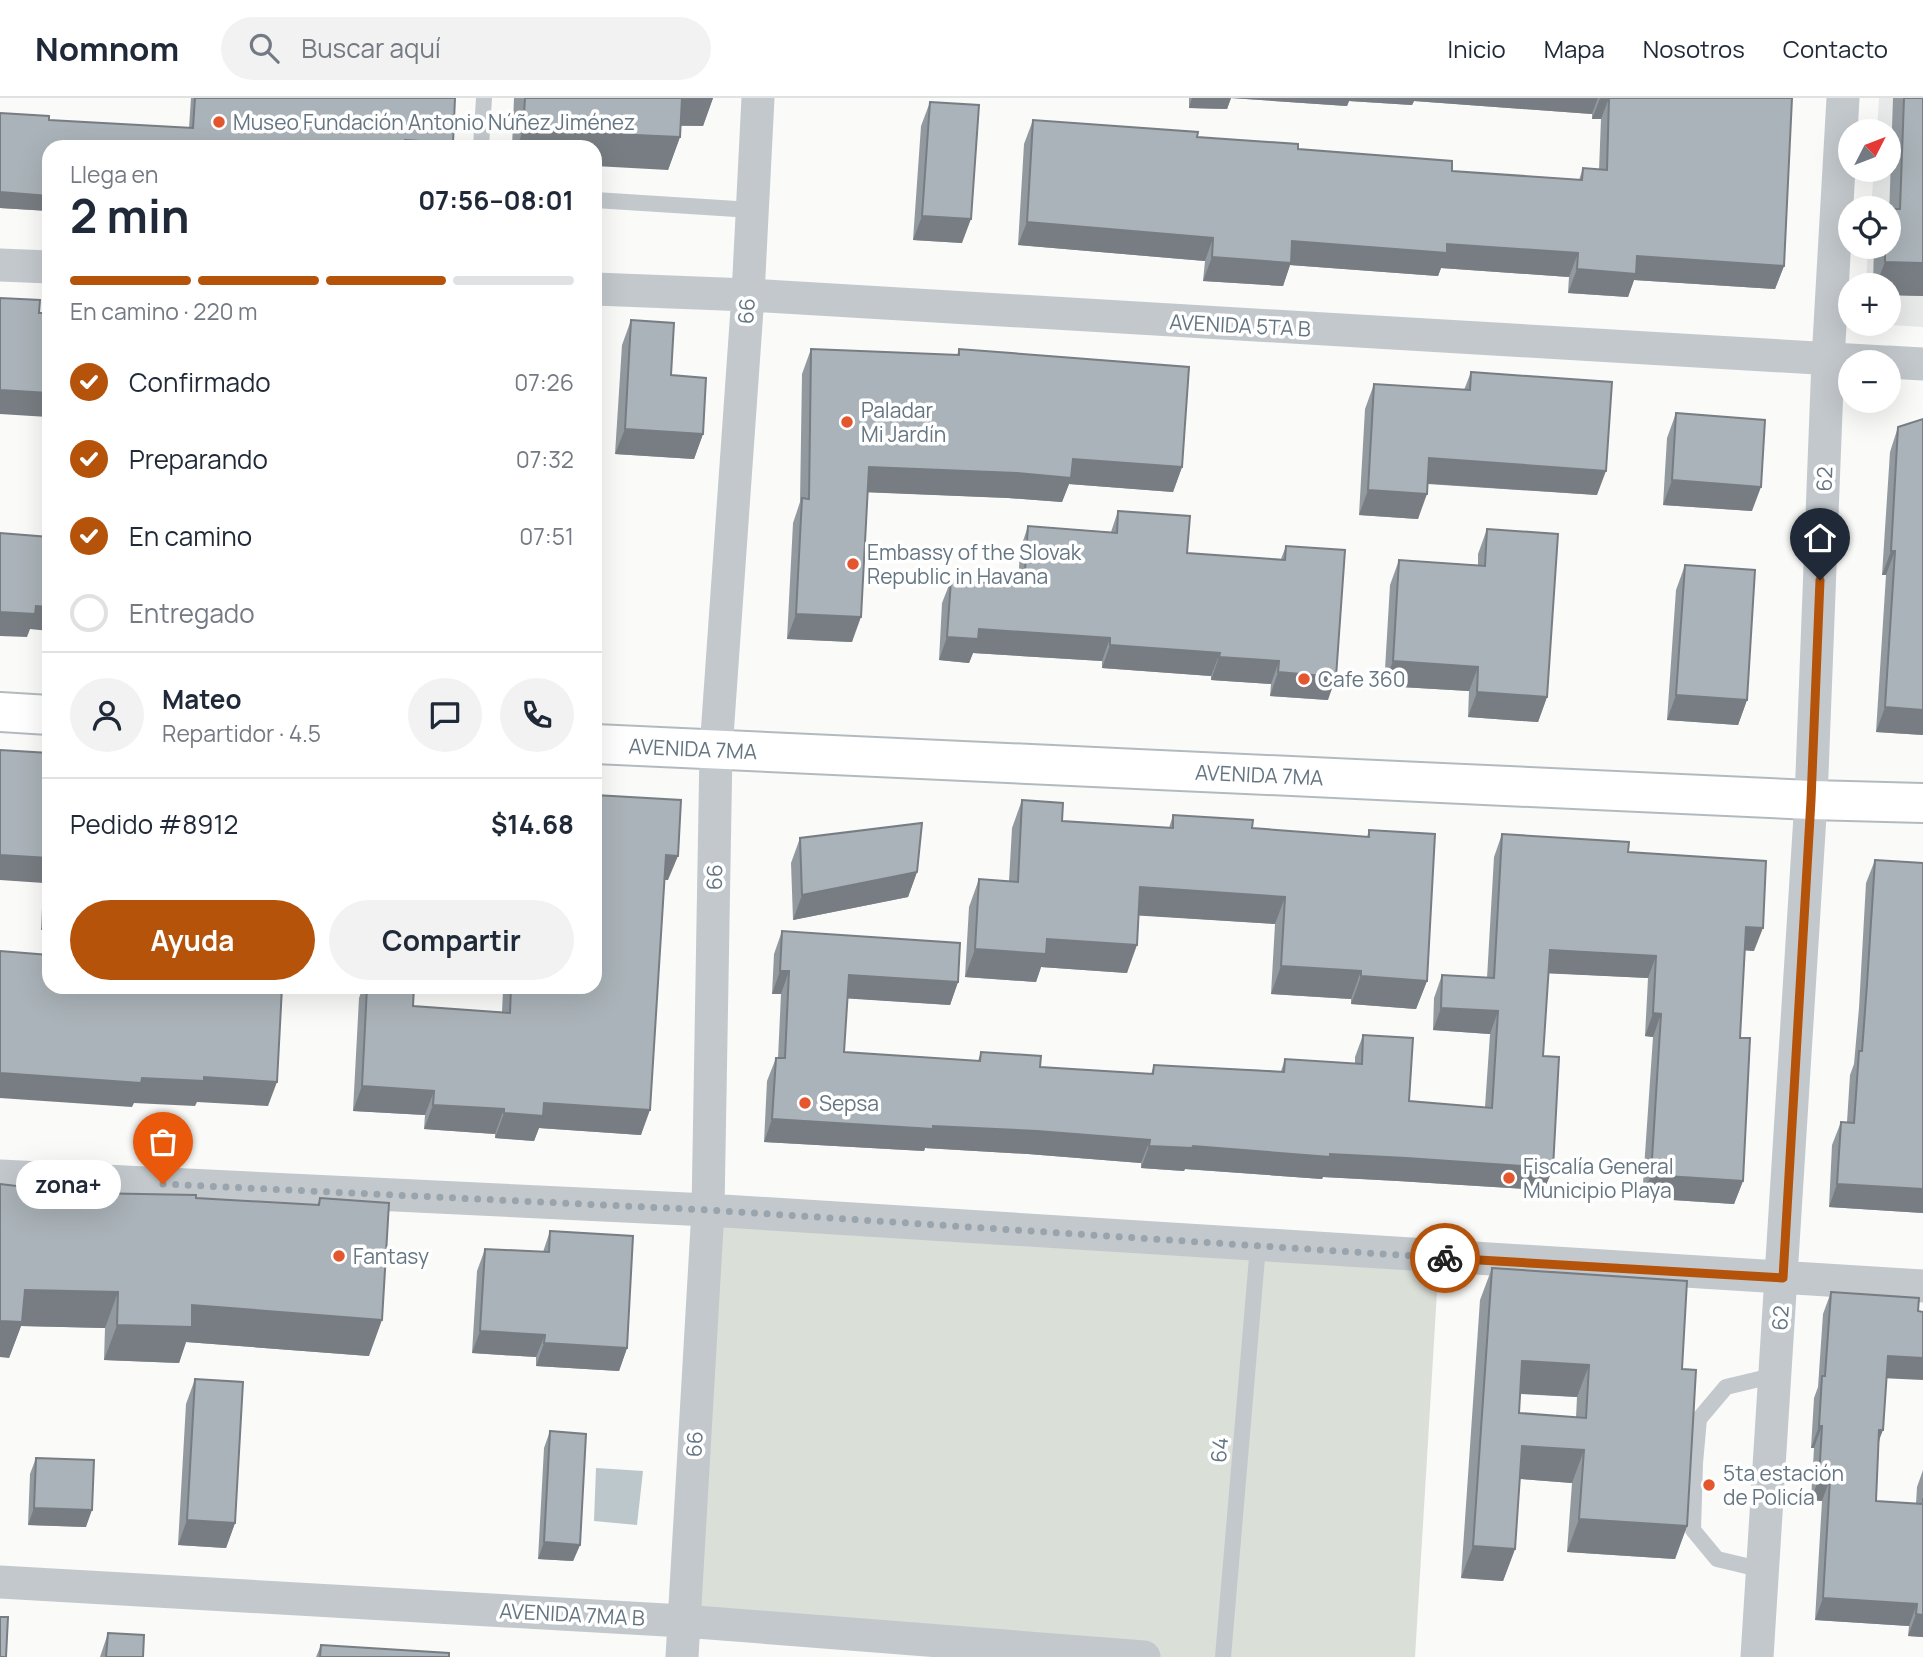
<!DOCTYPE html>
<html lang="es">
<meta charset="utf-8">
<style>
:root{--surface:#fff;--page:#f2f2f3;--text:#1f2937;--muted:#747a83;--line:#e0e1e3;--accent:#b45309}
body{margin:0;font-family:Manrope,sans-serif;background:var(--page);color:var(--text);height:100vh;display:flex;flex-direction:column;font-size:26px;white-space:nowrap}
*{box-sizing:border-box;margin:0}
p{font-size:23px;color:var(--muted)}
.icon{flex:none;width:38px;height:38px;fill:none;stroke:currentColor;stroke-width:2;stroke-linecap:round;stroke-linejoin:round}
.map{position:relative;flex:1;overflow:hidden}
.drawer{position:absolute;left:42px;top:42px;width:560px;height:854px;display:flex;flex-direction:column;background:var(--surface);border-radius:21px;box-shadow:0 7px 28px #0002}
.drawer>*{flex:none}
.needle{width:46px;rotate:48deg}
.buttons{position:absolute;left:1838px;top:21px;display:grid;gap:14px}
.buttons a{display:grid;place-items:center;width:63px;height:63px;border-radius:50%;background:var(--surface);box-shadow:0 7px 28px #0002;font-size:35px}
.pin{position:absolute;display:grid;place-items:center;width:60px;height:60px;color:#fff;margin:-72px -30px;border-radius:50% 50% 50% 0;rotate:-45deg;box-shadow:0 0 7px #0007}
.pin .icon{rotate:45deg}
.courier{position:absolute;display:grid;place-items:center;width:70px;height:70px;margin:-35px;border:5px solid #b45309;border-radius:50%;background:#fff;color:#222;box-shadow:0 2px 9px #0007}
.bubble{position:absolute;height:49px;border-radius:24px;background:var(--surface);box-shadow:0 7px 28px #0002;font-size:23px;font-weight:700;line-height:49px;text-align:center}
.overview em{font-style:normal;font-weight:700}
.overview div{display:flex;flex-direction:column-reverse}
.overview{display:flex;align-items:center;justify-content:space-between;height:119px;padding:0 28px}
h1{font-size:46px;font-weight:700;line-height:52px}
.bar{display:grid;grid-template-columns:repeat(4,1fr);gap:10px 7px;align-content:center;height:84px;padding:0 28px}
.bar i{height:9px;border-radius:5px;background:var(--line)}
.bar .on{background:var(--accent)}
.bar p{grid-column:span 4}
.line{display:flex;align-items:center;gap:18px;padding:0 28px;border-top:2px solid var(--line)}
.line div{flex:1}
.round{display:grid;place-items:center;flex:none;width:74px;height:74px;border-radius:37px;background:var(--page)}
ol{padding:0 28px;list-style:none}
li{display:flex;align-items:center;gap:21px;height:77px}
li p{margin-inline-start:auto}
li .icon{padding:7px;border-radius:50%;background:var(--accent);color:#fff;stroke-width:4}
li:last-child{color:var(--muted)}
li i{width:38px;height:38px;border:4px solid var(--line);border-radius:50%}
.cta{display:flex;gap:14px;margin-top:auto;padding:14px 28px}
.cta a{flex:1;height:80px;border-radius:42px;background:var(--accent);color:#fff;font-size:28px;font-weight:700;line-height:80px;text-align:center}
.cta a+a{background:var(--page);color:var(--text)}
header{display:flex;align-items:center;gap:42px;box-sizing:border-box;height:98px;padding:0 35px;background:var(--surface);border-bottom:2px solid var(--line)}
header strong{font-size:33px}
nav{display:flex;gap:38px;margin-inline-start:auto;font-size:24px}
.search{width:490px;height:63px;background:var(--page);display:flex;align-items:center;gap:18px;box-sizing:border-box;padding:0 24px;border-radius:38px;color:var(--muted);font-size:26px}
.map>svg:first-child{display:block}
</style>
<header>
<strong>Nomnom</strong>
<div class="search"><svg class="icon" aria-label="search" viewBox="0 0 24 24"><circle cx="10" cy="10" r="6"/><path d="M15 15l6 6"/></svg>Buscar aquí</div>
<nav><a>Inicio</a><a>Mapa</a><a>Nosotros</a><a>Contacto</a></nav>
</header>
<div class="map">
<svg width="1923" height="1559" viewBox="0 0 1923 1559">
<rect width="100%" height="100%" fill="#fafaf8"/>
<!-- built -->
<path fill="#e8e9e9" d="M1879,0H1923V229L1873,226H1888V187H1866L1868,149H1888V110H1871L1874,72H1888V33H1877Z"/>
<!-- green -->
<path fill="#dadfd7" d="M708,1112L1439,1160L1415,1559H1144L684,1523Z"/>
<!-- water -->
<path fill="#bbc7cb" d="M596,1370L643,1373L637,1427L594,1423Z"/>
<g fill="none" stroke-linecap="round" stroke-linejoin="round">
<!-- secondary casing -->
<g stroke="#b3babf" stroke-width="42">
<g id="secondary">
<path d="M0,614L49,617"/>
<path id="s1" d="M595,646L1811,702L1923,705"/>
</g>
</g>
<!-- lane -->
<path stroke="#c3c8cc" stroke-width="16" d="M481,49L484,0
M595,102L752,112
M1763,1472L1717,1461L1693,1432L1695,1365L1699,1321L1726,1289L1776,1277
M1223,1559L1258,1148"/>
<!-- street -->
<path stroke="#c3c8cc" stroke-width="33" d="M0,167L49,169
M595,191L748,197L1884,264
M1888,264L1923,266
M0,1078L708,1112L1923,1188
M0,1484L683,1523L1144,1559
M682,1559L708,1112L716,652L748,197L758,0
M1757,1559L1811,702L1828,262L1843,0"/>
<!-- secondary -->
<use href="#secondary" stroke="#fff" stroke-width="38"/>
</g>
<!-- wall -->
<path fill="#929a9f" fill-rule="evenodd" d="M191,0H455L453,45L451,49H49V113L0,110V15L49,22L189,30Z
M514,0H713L703,28H680V39L668,72L595,49H512Z
M1189,0H1792L1784,168L1775,191L1634,182L1628,199L1568,195L1569,179L1441,170L1438,178L1290,167L1283,188L1203,183L1205,163L1018,147L1024,46L1033,22L1197,39L1298,51L1452,73L1579,82L1583,70L1599,72L1601,21H1592V16L1414,3L1412,7L1349,3L1347,8L1231,0L1227,11L1189,10Z
M1893,0H1923V198L1888,197V187H1873L1874,149H1888Z
M930,4L962,145L913,142L921,28Z
M39,215H49V385H44L48,319Z
M631,222L703,336L694,361L615,356L622,247Z
M811,251L957,257L959,251L1182,369L1173,394L1069,386L1062,404L1008,400L868,394L852,544L787,541L793,425L800,404L802,276Z
M1471,274L1597,397L1427,386L1418,421L1359,417L1365,311L1374,286L1464,292Z
M1676,315L1752,413L1663,407L1667,340Z
M1898,329L1923,637L1876,634L1886,477H1882L1890,354Z
M1118,413L1187,455L1281,461L1286,448L1328,602L1270,598L1271,586L1211,582V578L1102,570V563L973,555L969,565L939,562L942,505L951,482L1018,488L1020,452L1028,428L1111,434Z
M1487,431L1547,599L1538,624L1468,619L1469,593L1384,588L1390,487L1399,462L1478,467V456Z
M1685,467L1747,602L1738,627L1667,622L1676,492Z
M49,655V832H41Z
M595,697L668,782H665L641,1037L539,1030L534,1043L495,1040V1036L424,1031L425,1017L353,1013L359,900L363,889H414L413,908L502,914L503,893L505,889H595Z
M1022,702L1062,723L1169,730L1173,717L1252,730L1367,739L1369,732L1427,883L1416,911L1351,906V901L1271,896L1275,826L1138,817L1127,875L1041,869L1036,884L965,879L969,809L979,781L1009,783L1012,730Z
M1502,736L1628,754L1754,853L1745,852L1740,940L1743,1083L1734,1106L1642,1100L1653,939L1645,938L1648,880L1548,875L1543,958L1553,1070L1544,1092L1398,1083L1323,1079L1322,1081L1185,1071L1184,1073L1141,1070V1065L1028,1056L925,1050L924,1053L764,1044L767,983L776,960H778L781,896H772L774,856L782,833L958,884L950,907L847,900L844,954L978,963L981,954L1040,969L1151,976L1154,967L1281,973L1285,961L1355,966V959L1363,937L1409,1003L1485,1009L1490,936L1433,932L1434,900L1442,877L1487,880L1494,759Z
M800,740L917,774L908,799L793,822L791,765Z
M1875,762L1923,765V1115L1829,1109L1832,1047L1841,1024H1847L1850,977L1854,966L1859,910L1866,785Z
M33,1094L196,1100L317,1107L320,1100L369,1258L186,1244L179,1265L104,1262L105,1230L21,1228L9,1260Z
M550,1133L627,1250L619,1273L536,1268V1259L472,1255L477,1173L485,1151L543,1154Z
M1492,1170L1682,1271L1687,1428L1675,1461L1567,1454L1572,1385L1520,1381L1515,1451L1503,1483L1461,1480L1480,1202ZM1520,1296L1577,1299L1576,1319L1519,1315Z
M1831,1194L1886,1280L1879,1345L1876,1403L1916,1406L1917,1389L1923,1372V1539L1908,1538L1909,1528L1815,1522L1822,1403L1811,1402L1814,1350H1811L1814,1300L1818,1289L1823,1216Z
M195,1281L235,1425L226,1450L178,1447L186,1306Z
M550,1333L580,1447L573,1463L538,1461L544,1350Z
M36,1360L86,1429L28,1427L30,1376Z
M108,1535L143,1559H144H100Z
M321,1547L320,1559H316Z"/>
<!-- shaded-wall -->
<path fill="#777d82" d="M680,0H713L703,28L670,27Z
M1192,0H1598L1592,16L1414,3L1412,7L1349,3L1347,8L1231,0L1227,11L1189,10Z
M1600,0H1609L1601,21H1592Z
M523,32L680,39L668,72L595,68V49H517Z
M405,42L453,45L451,49H402Z
M0,94L49,98V113L0,110Z
M922,118L971,121L962,145L913,142Z
M1027,124L1213,140L1205,163L1018,147Z
M1292,143L1447,146L1578,155L1569,179L1441,170L1438,178L1290,167L1283,188L1203,183L1212,159Z
M1637,158L1784,168L1775,191L1634,182L1628,199L1568,195L1577,171Z
M1885,164L1923,165V198L1888,197V187H1876Z
M0,292L49,295L48,319L0,316Z
M625,331L703,336L694,361L615,356Z
M1429,360L1606,373L1597,397L1420,385Z
M1073,361L1182,369L1173,394L1069,386L1062,404L1008,400L860,394L869,369Z
M49,372V385H44Z
M1672,382L1761,389L1752,413L1663,407Z
M1368,392L1427,396L1418,421L1359,417Z
M1891,453H1895L1886,477H1882Z
M36,508L49,509V533L30,531L27,539L0,538V514Z
M796,516L861,519L852,544L787,541Z
M979,531L1110,540L1102,563L973,555L969,565L939,562L947,539Z
M1110,547L1220,555L1211,578L1102,570Z
M1219,559L1279,563L1271,586L1211,582Z
M1393,563L1478,569L1469,593L1384,588Z
M1278,574L1336,579L1328,602L1270,598Z
M1477,594L1547,599L1538,624L1468,619Z
M1676,597L1747,602L1738,627L1667,622Z
M1885,609L1923,612V637L1876,634Z
M0,757L49,760V771L44,785L0,782Z
M666,757L678,758L668,782H657Z
M917,774L908,799L793,822L802,797Z
M1140,789L1285,799L1275,826L1130,817Z
M49,810V832H41Z
M1746,829L1763,830L1754,853L1738,852Z
M1047,841L1137,847L1127,875L1041,869L1036,884L965,879L975,851Z
M1550,852L1656,858L1648,880L1541,875Z
M1281,868L1361,873L1351,901L1271,896Z
M780,873H789L781,896H772Z
M849,877L958,884L950,907L840,900Z
M1361,878L1427,883L1416,911L1351,906Z
M1441,910L1498,913L1490,936L1433,932Z
M1653,915L1661,916L1653,939L1645,938Z
M0,975L142,980L204,979L277,984L268,1008L197,1004L195,1008L134,1005L132,1009L0,1000Z
M362,988L434,993L425,1017L353,1013Z
M544,1005L650,1012L641,1037L539,1030L534,1043L495,1040L504,1015Z
M433,1007L504,1011L495,1036L424,1031Z
M772,1021L1037,1033L1150,1042L1141,1065L1028,1056L925,1050L924,1053L764,1044Z
M1149,1048H1193L1406,1060L1553,1070L1544,1092L1398,1083L1323,1079L1322,1081L1185,1071L1184,1073L1141,1070Z
M1651,1077L1743,1083L1734,1106L1642,1100Z
M1837,1086L1923,1091V1115L1829,1109Z
M25,1192L118,1194L105,1230L21,1228L9,1260L0,1259V1223Z
M192,1207L382,1222L369,1258L186,1244L179,1265L104,1262L117,1227Z
M480,1233L545,1237L536,1259L472,1255Z
M544,1245L627,1250L619,1273L536,1268Z
M1888,1258L1923,1260V1282L1880,1280Z
M1522,1263L1589,1267L1577,1299L1511,1295Z
M1819,1328H1822L1814,1350H1811Z
M1879,1332H1883L1875,1353Z
M1522,1348L1584,1352L1572,1385L1510,1380Z
M1819,1380L1830,1381L1822,1403L1811,1402Z
M34,1410L92,1412L86,1429L28,1427Z
M1579,1421L1687,1428L1675,1461L1567,1454Z
M187,1422L235,1425L226,1450L178,1447Z
M544,1444L580,1447L573,1463L538,1461Z
M1473,1448L1515,1451L1503,1483L1461,1480Z
M1823,1500L1917,1506L1909,1528L1815,1522Z
M1916,1516L1923,1517V1539L1908,1538Z"/>
<!-- building -->
<path fill="#aab3b9" stroke="#777d82" stroke-width="2" fill-rule="evenodd" d="M195,0H455L453,45L405,42L404,49H49V98L0,94V15L49,18V22L193,30Z
M525,0H682L680,39L523,32Z
M1609,0H1792L1784,168L1637,158L1636,176L1577,171L1578,155L1447,146V155L1292,143L1291,165L1212,159L1213,140L1027,124L1033,22L1198,34L1197,39L1298,46V51L1452,63V73L1582,82L1583,70L1607,72Z
M1904,0H1923V165L1885,164V149H1888V111H1900Z
M930,4L979,7L971,121L922,118Z
M0,200L40,202L39,215H49V295L0,292Z
M631,222L674,225L671,277L706,280L703,336L625,331Z
M811,251L959,257V251L1189,269L1182,369L1073,361L1071,380L1017,375L869,369L861,519L796,516L802,400L809,401Z
M1471,274L1612,284L1606,373L1429,360L1427,396L1368,392L1374,286L1470,292Z
M1676,315L1765,322L1761,389L1672,382Z
M1923,321V612L1885,609L1895,453H1891L1898,329Z
M1118,413L1190,418L1187,455L1285,462L1286,448L1345,452L1336,579L1278,574L1279,563L1219,559L1220,555L1110,547V540L979,531L978,541L947,539L951,482L1024,488L1028,428L1117,435Z
M1487,431L1558,436L1547,599L1477,594L1478,569L1393,563L1399,462L1485,468Z
M0,435L49,439V509L36,508L35,516L0,514Z
M1685,467L1755,472L1747,602L1676,597Z
M0,652L49,655V760L0,757Z
M595,697L681,702L678,758L666,757L650,1012L544,1005L543,1018L504,1015V1011L433,1007L434,993L362,988L367,889H414L413,908L510,915L511,889H595Z
M1022,702L1063,705L1062,723L1173,730V717L1253,722L1252,730L1369,739V732L1435,736L1427,883L1361,878V873L1281,868L1285,799L1140,789L1137,847L1047,841L1046,856L975,851L979,781L1018,784Z
M922,725L917,774L802,797L800,740Z
M1502,736L1629,744L1628,754L1766,763L1763,830L1746,829L1740,940H1750L1743,1083L1651,1077L1661,916L1653,915L1656,858L1550,852L1543,958L1559,959L1553,1070L1406,1060L1330,1056V1059L1193,1048L1192,1050L1149,1048L1150,1042L1037,1033L933,1028V1031L772,1021L776,960H785L789,873H780L782,833L960,845L958,884L849,877L844,954L980,963L981,954L1041,958L1040,969L1153,976L1154,967L1284,974L1285,961L1362,966L1363,937L1413,940L1409,1003L1492,1010L1498,913L1441,910L1442,877L1494,880Z
M1875,762L1923,765V1091L1837,1086L1841,1024L1854,1025L1859,953H1862L1867,886Z
M0,853L49,857V889H282L277,984L204,979V983L142,980L141,985L0,975Z
M0,1086L34,1090L33,1094L196,1097V1100L319,1107L320,1100L389,1105L382,1222L192,1207V1229L117,1227L118,1194L25,1192L22,1224L0,1223Z
M550,1133L633,1138L627,1250L544,1245L545,1237L480,1233L485,1151L549,1154Z
M1492,1170L1687,1183L1682,1271L1696,1272L1687,1428L1579,1421L1584,1352L1522,1348L1515,1451L1473,1448ZM1522,1263L1589,1267L1586,1320L1519,1315Z
M1831,1194L1919,1200L1918,1213L1923,1214V1260L1888,1258L1883,1332H1879L1876,1403L1923,1406V1400V1517L1916,1516L1917,1506L1823,1500L1830,1381L1819,1380L1822,1328H1819L1822,1278H1825Z
M195,1281L243,1284L235,1425L187,1422Z
M550,1333L586,1336L580,1447L544,1444Z
M36,1360L94,1362L92,1412L34,1410Z
M0,1519H8L6,1559H0Z
M108,1535L144,1537L143,1559H144H106Z
M321,1547L449,1555V1559H320Z"/>
<g fill="none" stroke-linecap="round" stroke-linejoin="round">
<!-- done -->
<path stroke="#99a4ac" stroke-width="7" stroke-dasharray="0 12.6" d="M163,1086L708,1112L1445,1160"/>
<!-- route -->
<path stroke="#b45309" stroke-width="9" d="M1445,1160L1783,1180L1811,702L1820,482"/>
</g>
<!-- markers -->
<g fill="#e4572e" stroke="#fff" stroke-width="2.5">
<circle cx="219" cy="24" r="7"/>
<circle cx="847" cy="324" r="7"/>
<circle cx="853" cy="466" r="7"/>
<circle cx="1304" cy="581" r="7"/>
<circle cx="805" cy="1005" r="7"/>
<circle cx="1509" cy="1080" r="7"/>
<circle cx="339" cy="1158" r="7"/>
<circle cx="1709" cy="1387" r="7"/>
</g>
<g text-anchor="middle" dominant-baseline="central" stroke-width="7" stroke-linejoin="round" paint-order="stroke">
<!-- poi labels -->
<g font-size="21" fill="#657683" stroke="#fff" text-anchor="start">
<text x="233" y="24">Museo Fundación Antonio Núñez Jiménez</text>
<text x="861" y="312">Paladar<tspan x="861" dy="24">Mi Jardín</tspan></text>
<text x="867" y="454">Embassy of the Slovak<tspan x="867" dy="24">Republic in Havana</tspan></text>
<text x="1318" y="581">Cafe 360</text>
<text x="819" y="1005">Sepsa</text>
<text x="1523" y="1068">Fiscalía General<tspan x="1523" dy="24">Municipio Playa</tspan></text>
<text x="353" y="1158">Fantasy</text>
<text x="1723" y="1375">5ta estación<tspan x="1723" dy="24">de Policía</tspan></text>
</g>
<!-- street labels -->
<g font-size="21" fill="#657683" stroke="#fff">
<text transform="translate(746 213) rotate(-86)">66</text>
<text transform="translate(1240 227) rotate(3)">AVENIDA 5TA B</text>
<text transform="translate(1824 381) rotate(-88)">62</text>
<text stroke="none"><textPath href="#s1" startOffset="98">AVENIDA 7MA</textPath></text>
<text stroke="none"><textPath href="#s1" startOffset="665">AVENIDA 7MA</textPath></text>
<text transform="translate(714 779) rotate(-89)">66</text>
<text transform="translate(1780 1220) rotate(-86)">62</text>
<text transform="translate(694 1346) rotate(-87)">66</text>
<text transform="translate(1219 1352) rotate(-85)">64</text>
<text transform="translate(572 1516) rotate(3)">AVENIDA 7MA B</text>
</g>
</g>
</svg>
<div class="buttons">
<a><svg class="needle" viewBox="-14 -14 28 28"><path d="M0-13l5 13h-10z" fill="#e53935"/><path d="M0 13l5-13h-10z" fill="#747a83"/></svg></a>
<a><svg class="icon" aria-label="locate" viewBox="0 0 24 24"><circle cx="12" cy="12" r="6"/><path d="M12 2v4M12 18v4M2 12h4M18 12h4"/></svg></a>
<a>+</a>
<a>−</a>
</div>
<div class="pin" style="left:163px;top:1086px;background:#ea580c"><svg class="icon" aria-label="bag" viewBox="0 0 24 24"><path d="M5 8h14l-1 12H6zM9 8a3 3 0 0 1 6 0"/></svg></div>
<div class="pin" style="left:1820px;top:482px;background:#1f2937"><svg class="icon" aria-label="home" viewBox="0 0 24 24"><path d="M3 11l9-7 9 7M6 9v11h12V9"/></svg></div>
<div class="courier" style="left:1445px;top:1160px"><svg class="icon" aria-label="bike" viewBox="0 0 24 24"><circle cx="6" cy="16" r="4"/><circle cx="18" cy="16" r="4"/><path d="M6 16l4-8h5l3 8M10 8l3 8H6M13 5h3"/></svg></div>
<div class="bubble" style="left:16px;top:1062px;width:105px">zona+</div>
<section class="drawer">
<div class="overview"><div><h1>2 min</h1><p>Llega en</p></div><em>07:56–08:01</em></div>
<div class="bar"><i class="on"></i><i class="on"></i><i class="on"></i><i></i><p>En camino · 220 m</p></div>
<ol>
<li><svg class="icon" aria-label="check" viewBox="0 0 24 24"><path d="M5 12l5 5 9-10"/></svg>Confirmado<p>07:26</p></li>
<li><svg class="icon" aria-label="check" viewBox="0 0 24 24"><path d="M5 12l5 5 9-10"/></svg>Preparando<p>07:32</p></li>
<li><svg class="icon" aria-label="check" viewBox="0 0 24 24"><path d="M5 12l5 5 9-10"/></svg>En camino<p>07:51</p></li>
<li><i></i>Entregado</li>
</ol>
<div class="line" style="height:126px"><a class="round"><svg class="icon" aria-label="person" viewBox="0 0 24 24"><circle cx="12" cy="8" r="4"/><path d="M4 21q1-7 8-7t8 7"/></svg></a><div><b>Mateo</b><p>Repartidor · 4.5</p></div><a class="round"><svg class="icon" aria-label="chat" viewBox="0 0 24 24"><path d="M4 5h16v11H9l-5 4z"/></svg></a><a class="round"><svg class="icon" aria-label="phone" viewBox="0 0 24 24"><path d="M5 4h4l2 5-3 2q2 4 5 5l2-3 5 2v4C11 20 4 13 5 4z"/></svg></a></div>
<div class="line" style="height:91px"><div>Pedido #8912</div><b>$14.68</b></div>
<div class="cta"><a>Ayuda</a><a>Compartir</a></div>
</section>
</div>
